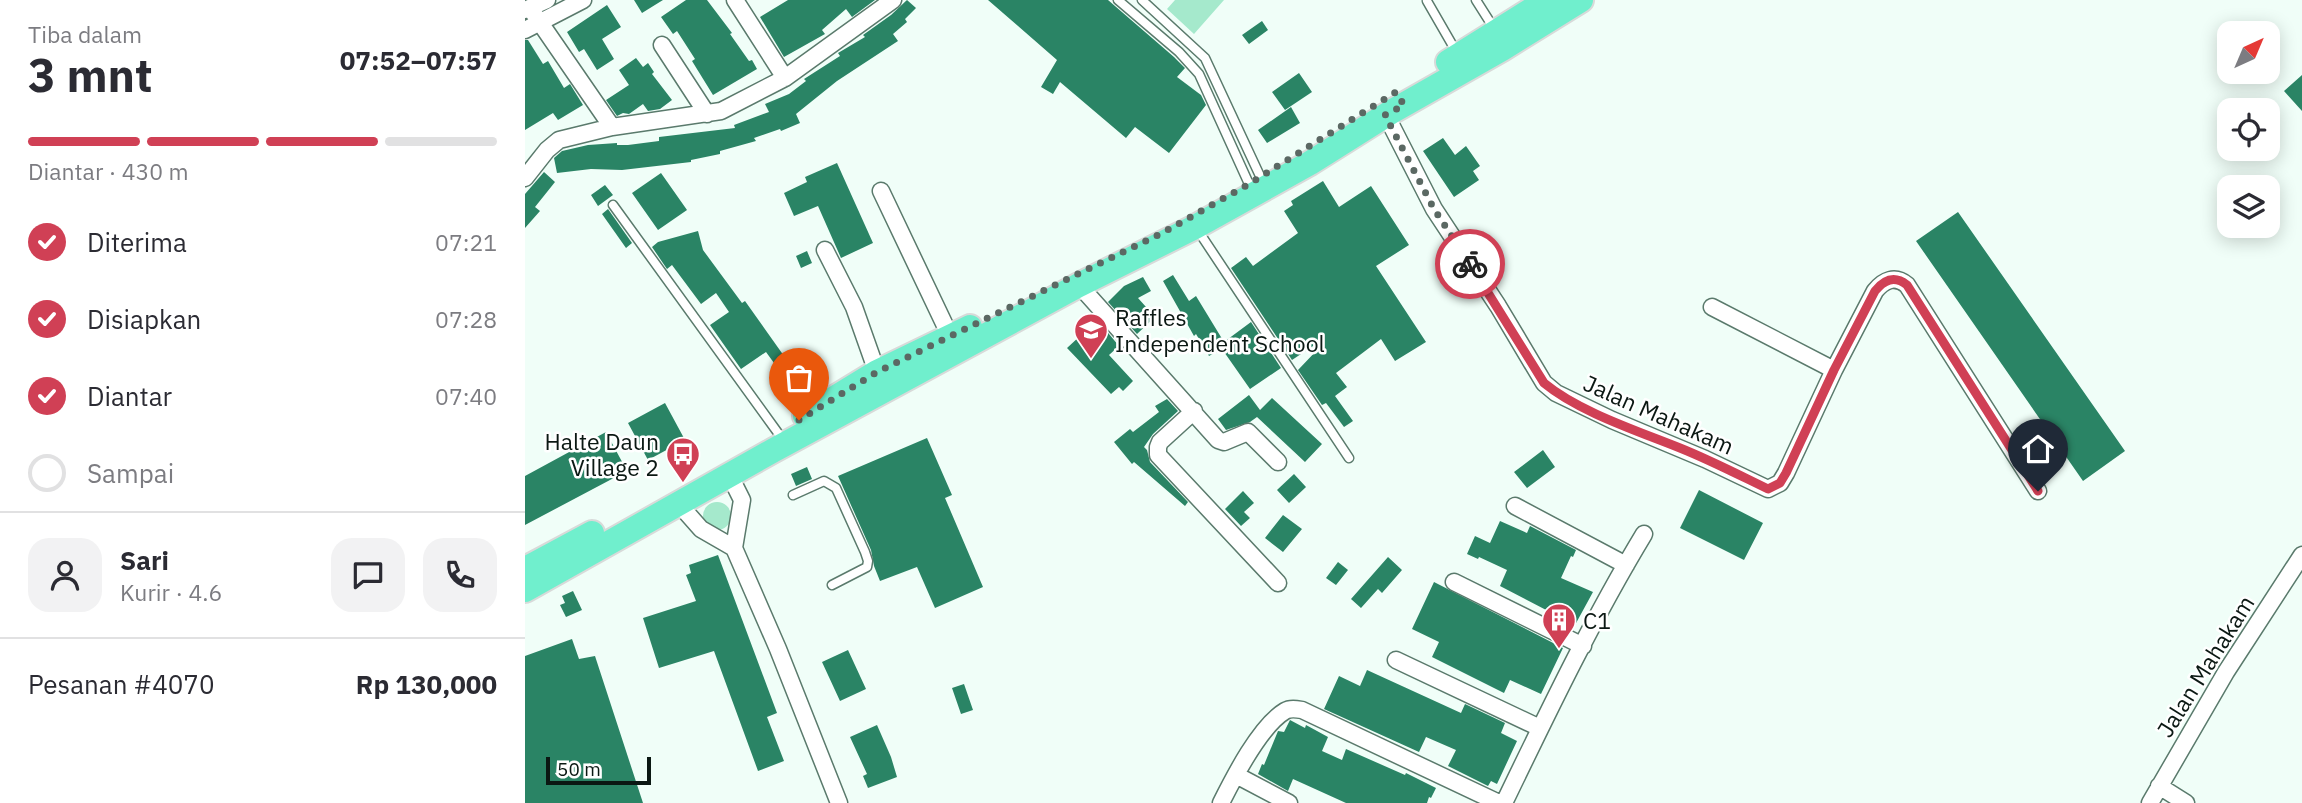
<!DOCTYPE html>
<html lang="id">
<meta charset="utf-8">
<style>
:root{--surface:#fff;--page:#f2f2f3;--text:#2b2b33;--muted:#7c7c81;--line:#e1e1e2;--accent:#d04055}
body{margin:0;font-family:"IBM Plex Sans",sans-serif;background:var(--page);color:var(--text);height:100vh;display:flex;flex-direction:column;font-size:26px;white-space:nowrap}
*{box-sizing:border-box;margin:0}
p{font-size:23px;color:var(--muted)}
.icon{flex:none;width:38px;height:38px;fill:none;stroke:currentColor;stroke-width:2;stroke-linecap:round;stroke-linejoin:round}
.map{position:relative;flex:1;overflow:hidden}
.details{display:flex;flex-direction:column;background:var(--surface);width:525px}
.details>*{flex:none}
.needle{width:46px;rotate:44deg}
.controls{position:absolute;left:1692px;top:21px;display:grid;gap:14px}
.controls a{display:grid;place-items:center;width:63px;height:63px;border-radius:14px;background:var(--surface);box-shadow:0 4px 18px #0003;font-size:35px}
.scale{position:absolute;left:21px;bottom:18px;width:105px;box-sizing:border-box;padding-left:7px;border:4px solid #0b1813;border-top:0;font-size:19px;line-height:24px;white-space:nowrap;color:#0b1813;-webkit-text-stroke:5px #fff;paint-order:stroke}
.pin{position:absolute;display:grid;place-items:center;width:60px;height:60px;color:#fff;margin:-72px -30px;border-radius:50% 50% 50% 0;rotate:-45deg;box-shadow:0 0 7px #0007}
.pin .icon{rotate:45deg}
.courier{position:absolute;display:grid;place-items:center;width:70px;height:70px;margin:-35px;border:5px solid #d04055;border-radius:50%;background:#fff;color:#222;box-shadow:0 2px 9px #0007}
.summary em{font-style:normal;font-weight:700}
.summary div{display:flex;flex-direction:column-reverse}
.summary{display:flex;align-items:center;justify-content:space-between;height:119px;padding:0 28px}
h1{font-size:46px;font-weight:700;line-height:52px}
.bar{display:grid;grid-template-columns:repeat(4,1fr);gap:10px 7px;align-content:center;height:84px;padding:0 28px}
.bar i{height:9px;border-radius:5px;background:var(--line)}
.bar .active{background:var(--accent)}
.bar p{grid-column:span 4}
.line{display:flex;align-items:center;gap:18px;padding:0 28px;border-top:2px solid var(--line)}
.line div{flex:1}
.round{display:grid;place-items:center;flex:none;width:74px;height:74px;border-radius:21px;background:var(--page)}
ol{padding:0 28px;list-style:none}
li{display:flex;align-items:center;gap:21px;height:77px}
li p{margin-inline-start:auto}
li .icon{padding:7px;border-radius:50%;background:var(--accent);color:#fff;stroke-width:4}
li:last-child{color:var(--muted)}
li i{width:38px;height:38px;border:4px solid var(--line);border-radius:50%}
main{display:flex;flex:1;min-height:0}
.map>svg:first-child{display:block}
</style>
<main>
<section class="details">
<div class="summary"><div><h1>3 mnt</h1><p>Tiba dalam</p></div><em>07:52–07:57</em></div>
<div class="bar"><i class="active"></i><i class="active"></i><i class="active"></i><i></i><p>Diantar · 430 m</p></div>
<ol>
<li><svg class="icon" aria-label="check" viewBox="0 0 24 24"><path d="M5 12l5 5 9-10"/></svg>Diterima<p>07:21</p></li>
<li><svg class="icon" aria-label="check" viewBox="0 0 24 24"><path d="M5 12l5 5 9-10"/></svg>Disiapkan<p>07:28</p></li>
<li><svg class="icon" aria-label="check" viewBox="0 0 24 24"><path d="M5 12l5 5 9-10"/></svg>Diantar<p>07:40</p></li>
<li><i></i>Sampai</li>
</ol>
<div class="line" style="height:126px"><a class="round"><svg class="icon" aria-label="person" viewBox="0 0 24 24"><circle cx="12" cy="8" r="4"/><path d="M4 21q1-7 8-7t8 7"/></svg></a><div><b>Sari</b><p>Kurir · 4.6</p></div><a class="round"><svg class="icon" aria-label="chat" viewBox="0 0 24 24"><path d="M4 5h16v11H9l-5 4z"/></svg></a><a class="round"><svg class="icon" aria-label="phone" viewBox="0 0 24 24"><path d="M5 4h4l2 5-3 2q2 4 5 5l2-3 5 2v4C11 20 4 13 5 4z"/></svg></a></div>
<div class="line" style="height:91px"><div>Pesanan #4070</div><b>Rp 130,000</b></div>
</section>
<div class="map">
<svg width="1777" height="803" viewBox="0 0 1777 803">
<rect width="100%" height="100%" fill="#f0fef8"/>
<!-- green -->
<path fill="#a5e9cc" d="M650,0H699L669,34L642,9Z
M178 516a14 14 0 1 1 28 0a14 14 0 1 1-28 0Z"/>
<!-- building -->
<path fill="#2a8465" d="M109,0H138L117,13Z
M161,0H182L207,33L205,34L224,61L227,60L232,69L188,95L167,61L170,59L152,31L148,34L136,17Z
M263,0H350L327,17L321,9L297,30L300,34L259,57L235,17Z
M382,0L391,8L380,19L382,22L368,34L373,41L312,81L271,114L275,123L256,131L255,129L229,138L231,141L195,151V154L166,160V162L97,170L66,169L32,173L29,158L37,151L63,145L92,143V145H103L134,141V137L210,128L209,125L244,112L240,104L264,94L281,81L279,79L315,56L313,53L340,37L338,35L366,15Z
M463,0H583L649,57L660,68L652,77L676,95L681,105L644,153L610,127L601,138L535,82L528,94L516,87L532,60Z
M82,5L96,27L77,39L89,59L72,70L59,49L54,52L42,32Z
M737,21L743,30L724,44L717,35Z
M0,40H3L18,64L23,61L39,88L45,84L58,105L33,120L28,113L0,130Z
M111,58L118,67L123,63L129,72L127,74L147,100L135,109L123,111L118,104L104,114L98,113L92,116L81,100L104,85L94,70Z
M774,73L787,92L760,110L747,92Z
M1777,75V111L1759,91Z
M766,107L775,123L742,143L733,130Z
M918,138L930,155L941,146L955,166L948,171L954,180L929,197L898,151Z
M312,163L348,243L316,258L293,206L269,216L259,193L282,182L280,177Z
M19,172L30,182L10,207L15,211L0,228V194Z
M136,173L162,210L133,230L107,193Z
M798,181L814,207L846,186L884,245L851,266L901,342L870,361L856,339L811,373L822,387L810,396L828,421L819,427L801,403L797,405L773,370L794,348L791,344L767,360L706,268L721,257L728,266L773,233L759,211L768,205L766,201Z
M80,185L88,195L73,206L66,195Z
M83,209L107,243L101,248L77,214Z
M1433,212L1600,451L1558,481L1391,241Z
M173,231L178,250L217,303L220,301L259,356L249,363L241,352L216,369L185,325L204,312L191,293L176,304L147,265L142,269L127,247L133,242Z
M282,251L287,263L276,268L271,256Z
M648,275L664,301L671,296L699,342L726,322L756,368L725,389L697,349L684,356L671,334L669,336L638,281Z
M618,277L626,291L613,298L630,317L612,334L583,302L599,286Z
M568,324L575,331L579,328L594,346L584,355L608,381L598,391L594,387L586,394L542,348Z
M724,395L735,410L747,398L797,444L780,462L732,417L725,422L701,430L693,419Z
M642,399L653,411L628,434L619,447L622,450L625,462L663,502L660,506L609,462L607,464L589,442L605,429L608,432L634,412L630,406Z
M140,403L160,440L123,460L103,423Z
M81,432L102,471L0,525V476Z
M402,438L427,495L420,498L458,587L410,608L392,567L355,581L349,566L346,550L313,476Z
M1018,450L1030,467L1002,488L989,472Z
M282,467L287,479L271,486L266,474Z
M769,474L781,487L764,503L752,490Z
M1174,490L1238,523L1219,560L1155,528Z
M718,491L729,503L719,512L725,518L716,526L700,509Z
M758,515L777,529L758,552L740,538Z
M975,521L1002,533L1005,526L1051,550L1048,557L1046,556L1036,578L1068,592L1050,625L975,586L982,570L954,557L953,559L942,554L950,536L965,543Z
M193,555L252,713L242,717L259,761L233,771L189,651L134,668L118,618L171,601L161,575L166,573L164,565Z
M863,557L877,570L857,593L853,589L836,608L826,599Z
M813,562L823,570L811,585L801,578Z
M909,582L1038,648L1016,694L985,680L979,693L907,657L914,642L887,629Z
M48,591L57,610L41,617L35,605L40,603L37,596Z
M47,639L54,659L70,656L118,803H0V656Z
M323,650L341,689L315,701L297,662Z
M842,670L936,713L940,704L980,723L976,733L992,741L972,784L966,781L963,786L923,766L931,750L901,737L894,752L799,709L814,676L835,686Z
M439,684L448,710L436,714L427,688Z
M765,720L780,728L781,725L803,737L797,751L817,760L821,749L880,775L881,773L911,788L906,798L904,797L902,803H821L768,779L763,791L733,774L737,764L739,765L753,731L759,732Z
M352,725L366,757L372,777L343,788L338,776L342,774L325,737Z"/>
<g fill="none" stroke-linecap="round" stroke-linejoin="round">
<!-- service casing -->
<g stroke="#5a7a6c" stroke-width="11">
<path id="service" d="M593,0L654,52L674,74L724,184
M617,0L680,58L735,176
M951,0L970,30
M902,1L932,53
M88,205L253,433
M672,229L824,458
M268,495L299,481L311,488L340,552L343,561L342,567L307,585"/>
</g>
<!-- minor casing -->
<g stroke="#5a7a6c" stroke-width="19">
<path id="minor" d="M210,0L260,78
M5,8L87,127
M0,10L22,0
M0,30L58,0
M137,45L182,114
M861,115L909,209L973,306L1019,383L1031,393L1087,420L1180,459L1243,489L1255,483L1261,473L1309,370L1350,291C1359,280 1370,275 1382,285L1513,491
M0,178L22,150L34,140L87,127L196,111L260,78L368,0
M356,191L425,336
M300,250L329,307L352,372
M554,285L693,440L699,442L723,432L753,462
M1187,307L1309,370
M669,411L635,442L633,447V455L753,583
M205,476L217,500L209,548L253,649L314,803
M153,503L176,529L209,548
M990,506L1101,565
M929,582L1058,646
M871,660L1015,728
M711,775L764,803
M1634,786L1661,803
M696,803C709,777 735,726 760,711C765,708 771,709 777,710L974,803
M979,803C1023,712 1067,620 1119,534
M1625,803L1701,672L1777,555"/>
</g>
<!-- primary casing -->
<g stroke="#d8dad9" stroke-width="28">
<path id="primary" d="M923,62L1022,0
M280,416L352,372L445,327
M0,569L67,533
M0,590L249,450L554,285L670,227L785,163L866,112L977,49L1056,0"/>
</g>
<!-- service -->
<use href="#service" stroke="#fff" stroke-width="8"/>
<!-- minor -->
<use href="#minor" stroke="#fff" stroke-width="16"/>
<!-- primary -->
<use href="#primary" stroke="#70efcd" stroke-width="24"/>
</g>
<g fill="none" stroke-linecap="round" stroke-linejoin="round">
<!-- done -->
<path stroke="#5b6863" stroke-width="7" stroke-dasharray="0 12.6" d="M274,420L352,372L639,232L724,184L871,92L879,105L860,115L909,209L945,264"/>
<!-- route -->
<path stroke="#d04055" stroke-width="9" d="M945,264L1019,383C1054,412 1113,431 1155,448C1185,460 1214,475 1243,489L1255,483L1261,473L1309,370L1350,291C1359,280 1369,275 1382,285L1513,491"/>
</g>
<!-- icons -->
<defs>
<g id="school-pin" transform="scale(1.75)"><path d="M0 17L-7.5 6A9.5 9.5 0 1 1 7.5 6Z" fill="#d04055" stroke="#fff"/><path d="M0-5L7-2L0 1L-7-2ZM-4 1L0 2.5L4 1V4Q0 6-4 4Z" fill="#fff"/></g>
<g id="bus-pin" transform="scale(1.75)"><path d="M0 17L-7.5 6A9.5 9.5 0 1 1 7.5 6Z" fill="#d04055" stroke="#fff"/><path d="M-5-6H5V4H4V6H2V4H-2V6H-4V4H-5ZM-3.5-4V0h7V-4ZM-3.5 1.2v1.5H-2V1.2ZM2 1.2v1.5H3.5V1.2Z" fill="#fff"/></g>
<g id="building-pin" transform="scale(1.75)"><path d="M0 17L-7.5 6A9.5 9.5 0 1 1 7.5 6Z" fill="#d04055" stroke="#fff"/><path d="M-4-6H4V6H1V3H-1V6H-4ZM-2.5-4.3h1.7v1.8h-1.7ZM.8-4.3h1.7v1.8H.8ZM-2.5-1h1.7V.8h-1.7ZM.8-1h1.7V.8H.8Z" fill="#fff"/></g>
</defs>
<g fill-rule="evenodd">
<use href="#school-pin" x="566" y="330"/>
<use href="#bus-pin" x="158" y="454"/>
<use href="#building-pin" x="1034" y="620"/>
</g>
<g text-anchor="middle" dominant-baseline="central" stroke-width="5" stroke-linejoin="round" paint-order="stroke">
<!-- poi labels -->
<g font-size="23" fill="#0b1813" stroke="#fff" text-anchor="start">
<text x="590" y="317">Raffles<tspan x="590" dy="26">Independent School</tspan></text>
<text x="134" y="441" text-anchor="end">Halte Daun<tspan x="134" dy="26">Village 2</tspan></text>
<text x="1058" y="620">C1</text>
</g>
<!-- street labels -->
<g font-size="23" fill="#0b1813" stroke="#fff">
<text transform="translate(1134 414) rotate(24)">Jalan Mahakam</text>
<text transform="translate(1680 666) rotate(-58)">Jalan Mahakam</text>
</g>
</g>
</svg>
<div class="controls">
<a><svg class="needle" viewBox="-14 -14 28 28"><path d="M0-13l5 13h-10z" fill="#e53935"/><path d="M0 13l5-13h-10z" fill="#7c7c81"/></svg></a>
<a><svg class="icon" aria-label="locate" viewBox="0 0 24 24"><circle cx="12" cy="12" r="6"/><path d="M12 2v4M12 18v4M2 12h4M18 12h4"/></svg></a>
<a><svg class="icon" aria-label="layers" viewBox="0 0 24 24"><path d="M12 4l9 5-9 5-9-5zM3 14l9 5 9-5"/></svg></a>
</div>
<div class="scale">50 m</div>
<div class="pin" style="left:274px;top:420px;background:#ea580c"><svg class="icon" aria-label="bag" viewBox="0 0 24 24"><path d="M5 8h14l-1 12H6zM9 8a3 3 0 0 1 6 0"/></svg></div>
<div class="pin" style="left:1513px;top:491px;background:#1f2937"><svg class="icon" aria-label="home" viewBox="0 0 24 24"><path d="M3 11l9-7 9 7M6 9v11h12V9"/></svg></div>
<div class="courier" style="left:945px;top:264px"><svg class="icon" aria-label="bike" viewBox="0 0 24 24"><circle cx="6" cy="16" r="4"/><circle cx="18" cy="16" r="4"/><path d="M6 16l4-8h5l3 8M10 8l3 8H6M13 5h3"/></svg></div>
</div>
</main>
